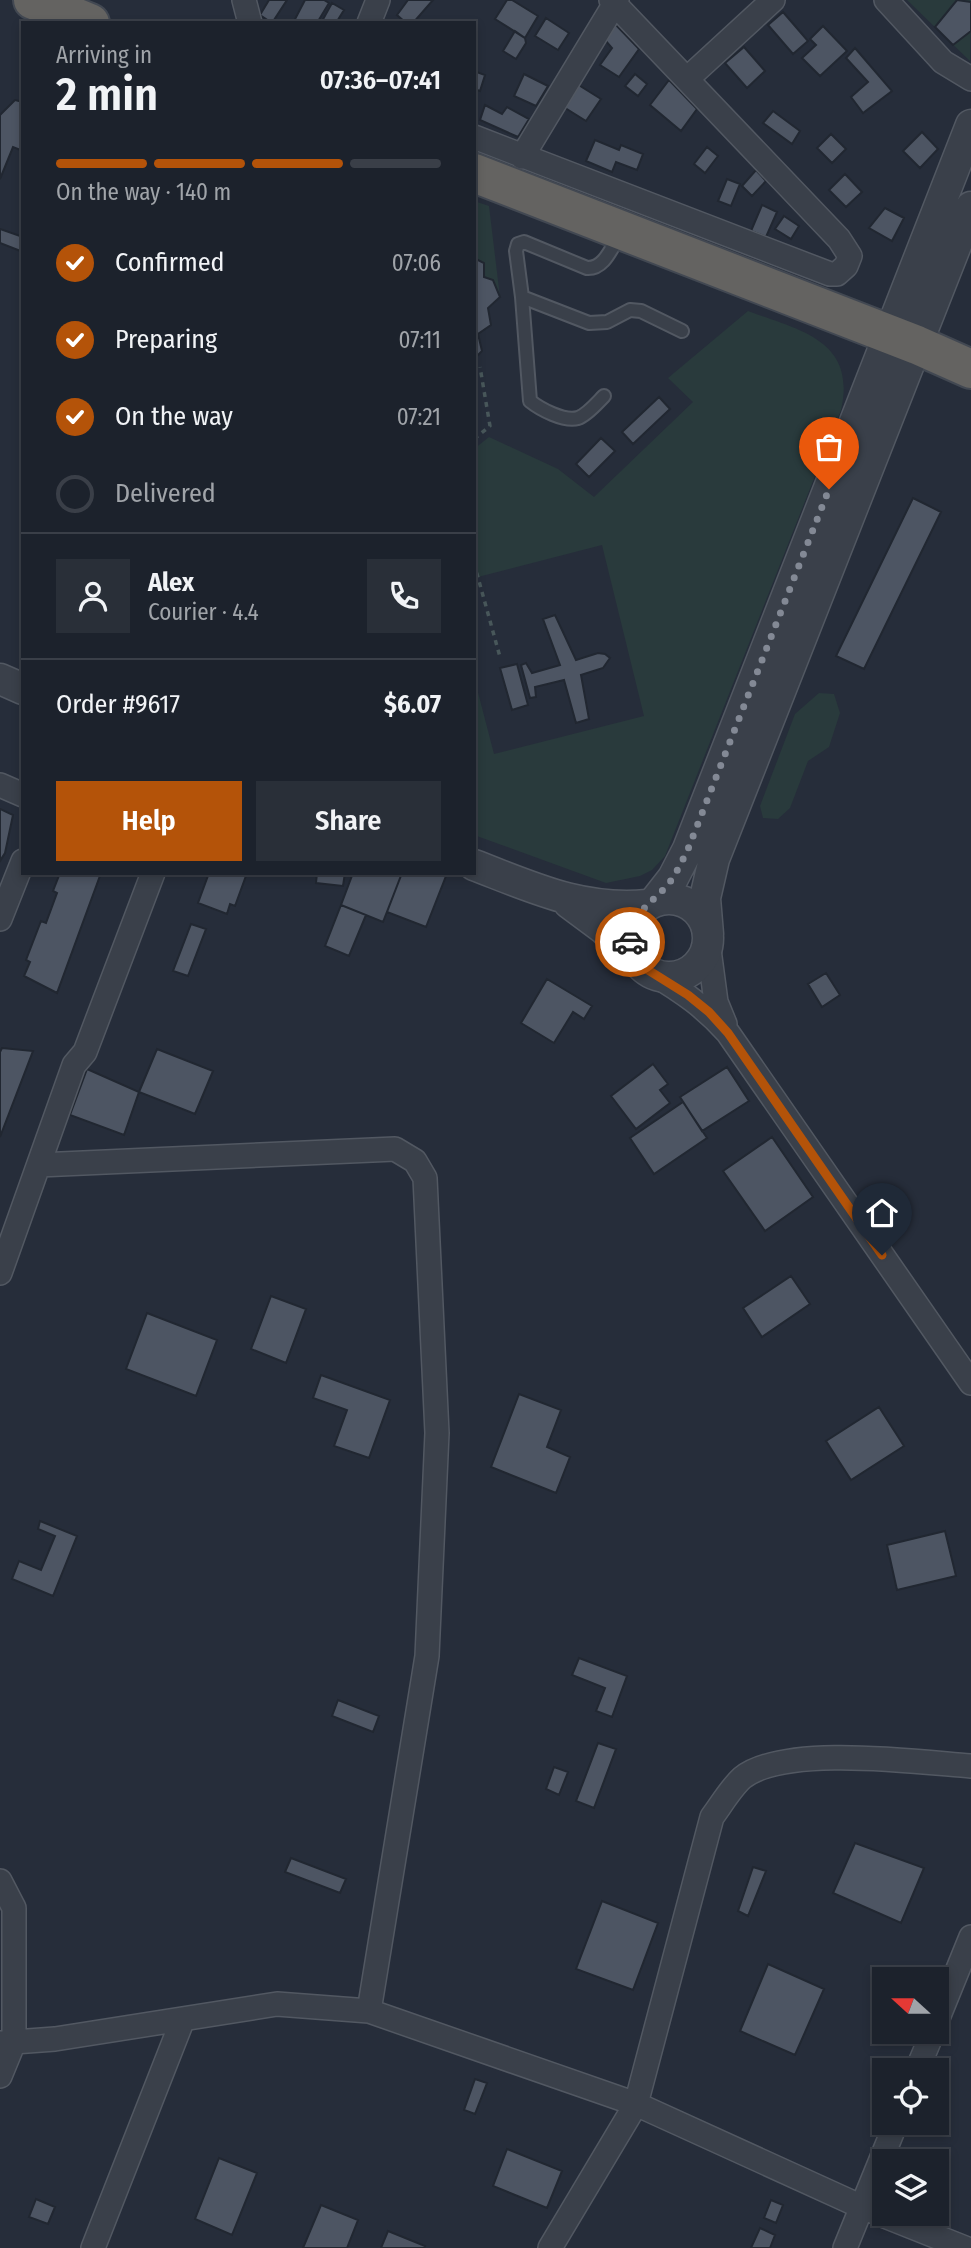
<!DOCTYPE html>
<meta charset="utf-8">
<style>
:root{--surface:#1c222c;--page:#292f38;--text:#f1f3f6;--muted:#a0a4a9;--line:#3a3f48;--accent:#b45309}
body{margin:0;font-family:"Fira Sans Condensed",sans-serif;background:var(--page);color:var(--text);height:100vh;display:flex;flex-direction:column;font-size:26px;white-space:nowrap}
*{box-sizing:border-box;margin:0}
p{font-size:23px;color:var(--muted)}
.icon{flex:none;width:38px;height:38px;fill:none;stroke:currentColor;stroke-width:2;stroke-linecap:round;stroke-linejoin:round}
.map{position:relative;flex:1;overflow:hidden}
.drawer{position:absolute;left:21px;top:21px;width:455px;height:854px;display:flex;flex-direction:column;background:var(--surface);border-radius:0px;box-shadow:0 4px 10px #0003,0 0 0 2px var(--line)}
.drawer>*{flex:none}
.needle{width:46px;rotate:291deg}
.tools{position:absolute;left:872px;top:1967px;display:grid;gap:14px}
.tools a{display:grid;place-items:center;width:77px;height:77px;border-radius:0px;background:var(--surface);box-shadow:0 4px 10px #0003,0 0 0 2px var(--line);font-size:35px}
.pin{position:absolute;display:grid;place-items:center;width:60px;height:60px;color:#fff;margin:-72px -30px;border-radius:50% 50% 50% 0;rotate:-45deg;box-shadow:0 0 7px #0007}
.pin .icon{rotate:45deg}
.courier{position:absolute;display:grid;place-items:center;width:70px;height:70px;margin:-35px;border:5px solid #b45309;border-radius:50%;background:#fff;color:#222;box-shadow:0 2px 9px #0007}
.headline em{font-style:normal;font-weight:600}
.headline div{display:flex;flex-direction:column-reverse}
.headline{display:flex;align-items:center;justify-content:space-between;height:119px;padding:0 35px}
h1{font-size:46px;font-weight:600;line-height:52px}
.bar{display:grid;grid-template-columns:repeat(4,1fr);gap:10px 7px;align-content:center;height:84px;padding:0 35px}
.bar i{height:9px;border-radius:5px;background:var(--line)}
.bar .on{background:var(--accent)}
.bar p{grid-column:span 4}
.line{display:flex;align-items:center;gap:18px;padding:0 35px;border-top:2px solid var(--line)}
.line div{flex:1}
.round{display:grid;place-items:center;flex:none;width:74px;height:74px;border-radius:0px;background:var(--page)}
ol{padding:0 35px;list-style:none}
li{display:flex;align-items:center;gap:21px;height:77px}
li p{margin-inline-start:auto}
li .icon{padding:7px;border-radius:50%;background:var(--accent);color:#fff;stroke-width:4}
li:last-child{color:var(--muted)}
li i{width:38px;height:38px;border:4px solid var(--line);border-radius:50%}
.button{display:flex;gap:14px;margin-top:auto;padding:14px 35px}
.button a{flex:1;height:80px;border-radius:0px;background:var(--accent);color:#fff;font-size:28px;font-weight:600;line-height:80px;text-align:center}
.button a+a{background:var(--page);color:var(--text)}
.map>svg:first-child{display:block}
</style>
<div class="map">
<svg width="971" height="2248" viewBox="0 0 971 2248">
<rect width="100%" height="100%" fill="#262d3a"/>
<!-- green -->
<path fill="#293a3c" d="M907,0H971L970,61Z
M474,201L489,206L500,297L493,280L484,277V263L474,258Z
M748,311C799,330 857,340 841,410L665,856L652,870L640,876L606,883L474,835V677L494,754L644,716L602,545L474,578V449L489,437L558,469L594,497L693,402L668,378Z
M819,693L834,694L840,713L829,747L808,761L790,808L778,819L763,818L760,806L795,714Z"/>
<!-- building -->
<path fill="#4d5563" stroke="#212731" stroke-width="2" d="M269,0H287L272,23L260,15Z
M305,0H324L329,3L317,23H293Z
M408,0H433L413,23H406L397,15Z
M507,0H512L538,16L525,38L495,19Z
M957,0L971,2V31L953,45L935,27Z
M332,3L344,10L336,23H321Z
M783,12L808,41L793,54L768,25Z
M546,18L569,33L558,50L535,36Z
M615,24L639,49L619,77L600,65L612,48L605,40Z
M823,26L847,51L820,76L802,58L816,45L810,39Z
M515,31L525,38L526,43L516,59L503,51Z
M744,47L765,71L747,88L725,63Z
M855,48L892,91L863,113L851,97L868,82L846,58Z
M474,71L485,75L480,91L474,89Z
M524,74L548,86L536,106L514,96Z
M635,74L647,84L638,96L625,86Z
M669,80L697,109L681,131L650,105Z
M577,84L601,99L586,121L562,106Z
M15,100L23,102V151L13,147L0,179V115Z
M485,105L502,114L507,107L529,119L518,137L480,120Z
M773,111L800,131L792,144L763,123Z
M922,132L938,149L920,168L903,151Z
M831,134L846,149L832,163L817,148Z
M595,140L619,150L621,145L643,154L637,170L616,162L612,172L586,161Z
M707,147L718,156L705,173L694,164Z
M756,170L766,181L752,196L742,186Z
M845,174L862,192L846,207L829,190Z
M727,179L740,184L731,206L718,201Z
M762,205L777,212L766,237L751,231Z
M885,208L904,218L892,241L869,228Z
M784,216L799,226L791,239L775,229Z
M0,229L23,237V252L0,243Z
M474,258L484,263V277L493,280L500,297L488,308L491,325L478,334L482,351L474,359Z
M659,397L670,409L633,444L622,432Z
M601,438L615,451L589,477L576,464Z
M913,498L941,512L864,669L836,656Z
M555,615L576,660L598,653L605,654L610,658L603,668L581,675L589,719L576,723L564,680L535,687L536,697L530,698L521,665L526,663L532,673L560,665L543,619Z
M517,664L528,705L512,710L500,668Z
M0,809L13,815L5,853L0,861Z
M60,873H101L57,993L24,976L30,962L26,960L41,921L46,923L57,893L53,891Z
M209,873H247L235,906L230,904L227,914L198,903Z
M317,873H345L343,886L316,883Z
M353,873H402L383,922L341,905Z
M402,873H437L446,876L426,927L387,912Z
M341,905L366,915L349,956L325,946Z
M191,924L206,929L188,976L173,971Z
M826,973L840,995L822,1007L808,984Z
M547,979L592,1006L584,1019L573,1012L554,1043L521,1023Z
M2,1048L33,1051L0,1137V1052Z
M157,1049L213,1071L195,1114L139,1092Z
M653,1064L668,1084L660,1090L670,1103L636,1129L611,1096Z
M727,1067L749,1101L702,1131L680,1097Z
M87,1069L139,1092L124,1135L70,1115Z
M683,1102L707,1138L654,1174L630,1138Z
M772,1137L813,1197L765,1231L723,1171Z
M791,1276L810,1304L762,1337L743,1308Z
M271,1296L306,1309L286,1363L251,1349Z
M147,1313L217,1340L196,1396L126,1369Z
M321,1375L390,1400L369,1458L334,1446L347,1410L313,1398Z
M519,1394L561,1410L547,1447L570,1457L556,1493L491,1467Z
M879,1407L904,1446L851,1480L826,1441Z
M40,1521L77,1536L53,1596L12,1579L19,1561L41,1570L55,1536L38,1529Z
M945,1531L956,1576L897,1590L887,1545Z
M579,1658L627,1676L612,1717L596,1711L605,1688L572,1675Z
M338,1700L379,1716L373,1732L332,1716Z
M598,1743L616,1749L594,1808L576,1801Z
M554,1767L568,1772L559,1795L546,1789Z
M855,1843L924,1868L901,1923L833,1893Z
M291,1858L346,1879L340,1893L285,1872Z
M753,1867L766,1871L748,1916L738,1911Z
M602,1901L658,1923L633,1990L576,1969Z
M768,1964L824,1989L795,2055L740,2031Z
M475,2079L487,2083L475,2114L464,2110Z
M507,2149L562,2171L547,2208L493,2186Z
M219,2158L257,2173L232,2235L195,2219Z
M36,2199L55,2207L48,2224L29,2217Z
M771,2200L783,2205L776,2223L764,2218Z
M321,2205L358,2220L347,2248H303Z
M760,2228L775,2235L770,2248H751Z
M388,2231L425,2246L424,2248H381Z"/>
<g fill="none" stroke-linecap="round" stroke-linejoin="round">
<!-- service casing -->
<g stroke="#525862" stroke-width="16">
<path id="service" d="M522,297L589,323L607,322L630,310L641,311L682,331
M604,396C597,403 587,415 578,418C564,422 540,409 530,401L522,297L516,251L518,244L524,242L587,268C605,269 612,246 621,233"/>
</g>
<!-- minor casing -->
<g stroke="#525862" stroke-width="26">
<path id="minor" d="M244,0L250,23
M886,0L943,62L971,79
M369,23L378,0
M687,79L773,0
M474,137L830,274H837L846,266L850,256L839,239L611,0
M522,157L617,0
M0,785L23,795
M0,919L23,861
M708,942L716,1002L725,1024
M653,974C682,991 706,1008 728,1033L971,1383
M39,1165L395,1149L415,1161L425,1178L437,1433L427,1656L369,2011
M0,1273L74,1065L85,1052L153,873
M0,1881L14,1908V2042L0,2076
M936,2023L971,1937
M0,2043L55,2039L277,2004L369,2011L636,2104L862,2207L965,2248
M917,2070L933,2032
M93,2248L183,2019
M550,2248L636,2104L712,1817C721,1805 731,1788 742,1778C784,1744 918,1762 971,1766
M845,2248L896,2123"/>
</g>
<!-- tertiary casing -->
<g stroke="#525862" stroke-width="33">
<path id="tertiary" d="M0,679L23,689
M474,865C534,888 581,911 647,905
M630 938a39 39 0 1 1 78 0a39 39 0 1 1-78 0Z
M655,901L673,878L688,849L971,125
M569,903L604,929L637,962
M708,934L705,898L714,859L971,207"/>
</g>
<!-- trunk casing -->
<g stroke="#424852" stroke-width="42">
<path id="trunk" d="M33,0L90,23
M474,173L917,345L971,369"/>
</g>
<!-- path -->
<path stroke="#48575a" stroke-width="3.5" stroke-dasharray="5 5" stroke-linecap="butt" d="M474,439L490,426L480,367
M474,563L500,657"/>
<!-- service -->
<use href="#service" stroke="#3a404a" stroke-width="12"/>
<!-- minor -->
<use href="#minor" stroke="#3a404a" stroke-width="23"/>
<!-- tertiary -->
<use href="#tertiary" stroke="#3a404a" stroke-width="30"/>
<!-- trunk -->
<use href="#trunk" stroke="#646361" stroke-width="38"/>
</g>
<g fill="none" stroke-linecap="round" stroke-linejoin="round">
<!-- done -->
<path stroke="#838995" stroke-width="7" stroke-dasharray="0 12.6" d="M630,942C630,911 656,902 672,879C678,870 683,859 688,849L829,489"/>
<!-- route -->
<path stroke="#b45309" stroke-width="9" d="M630,942L635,958L640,965L688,995L709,1012L728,1033L882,1255"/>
</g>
</svg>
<div class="tools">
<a><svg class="needle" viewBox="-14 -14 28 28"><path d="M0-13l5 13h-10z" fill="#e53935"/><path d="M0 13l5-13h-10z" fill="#a0a4a9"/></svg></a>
<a><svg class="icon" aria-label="locate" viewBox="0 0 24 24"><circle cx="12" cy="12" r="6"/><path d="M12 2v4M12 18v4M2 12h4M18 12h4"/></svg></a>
<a><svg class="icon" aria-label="layers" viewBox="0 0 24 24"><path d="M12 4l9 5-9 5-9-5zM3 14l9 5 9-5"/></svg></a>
</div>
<div class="pin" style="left:829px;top:489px;background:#ea580c"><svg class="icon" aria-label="bag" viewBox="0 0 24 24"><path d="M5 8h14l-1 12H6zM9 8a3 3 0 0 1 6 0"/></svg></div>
<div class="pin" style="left:882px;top:1255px;background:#1f2937"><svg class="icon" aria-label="home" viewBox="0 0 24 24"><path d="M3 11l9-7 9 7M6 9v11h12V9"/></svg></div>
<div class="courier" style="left:630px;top:942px"><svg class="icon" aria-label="car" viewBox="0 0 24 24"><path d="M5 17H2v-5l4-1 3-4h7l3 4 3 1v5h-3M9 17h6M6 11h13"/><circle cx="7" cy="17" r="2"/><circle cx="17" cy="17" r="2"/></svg></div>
<section class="drawer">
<div class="headline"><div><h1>2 min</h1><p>Arriving in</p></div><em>07:36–07:41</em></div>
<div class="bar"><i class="on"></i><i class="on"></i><i class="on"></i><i></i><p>On the way · 140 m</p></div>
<ol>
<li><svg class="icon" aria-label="check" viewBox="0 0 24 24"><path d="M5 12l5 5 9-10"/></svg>Confirmed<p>07:06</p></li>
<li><svg class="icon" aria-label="check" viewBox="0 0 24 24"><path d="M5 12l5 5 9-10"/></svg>Preparing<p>07:11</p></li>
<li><svg class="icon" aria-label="check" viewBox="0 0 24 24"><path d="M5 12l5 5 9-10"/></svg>On the way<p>07:21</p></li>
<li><i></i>Delivered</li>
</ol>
<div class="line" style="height:126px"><a class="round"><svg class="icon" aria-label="person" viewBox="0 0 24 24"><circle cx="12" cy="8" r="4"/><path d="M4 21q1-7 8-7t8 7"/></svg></a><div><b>Alex</b><p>Courier · 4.4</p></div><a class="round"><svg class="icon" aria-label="phone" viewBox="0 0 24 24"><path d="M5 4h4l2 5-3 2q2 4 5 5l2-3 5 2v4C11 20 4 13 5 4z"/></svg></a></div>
<div class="line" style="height:91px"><div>Order #9617</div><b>$6.07</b></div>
<div class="button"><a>Help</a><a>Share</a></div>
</section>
</div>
